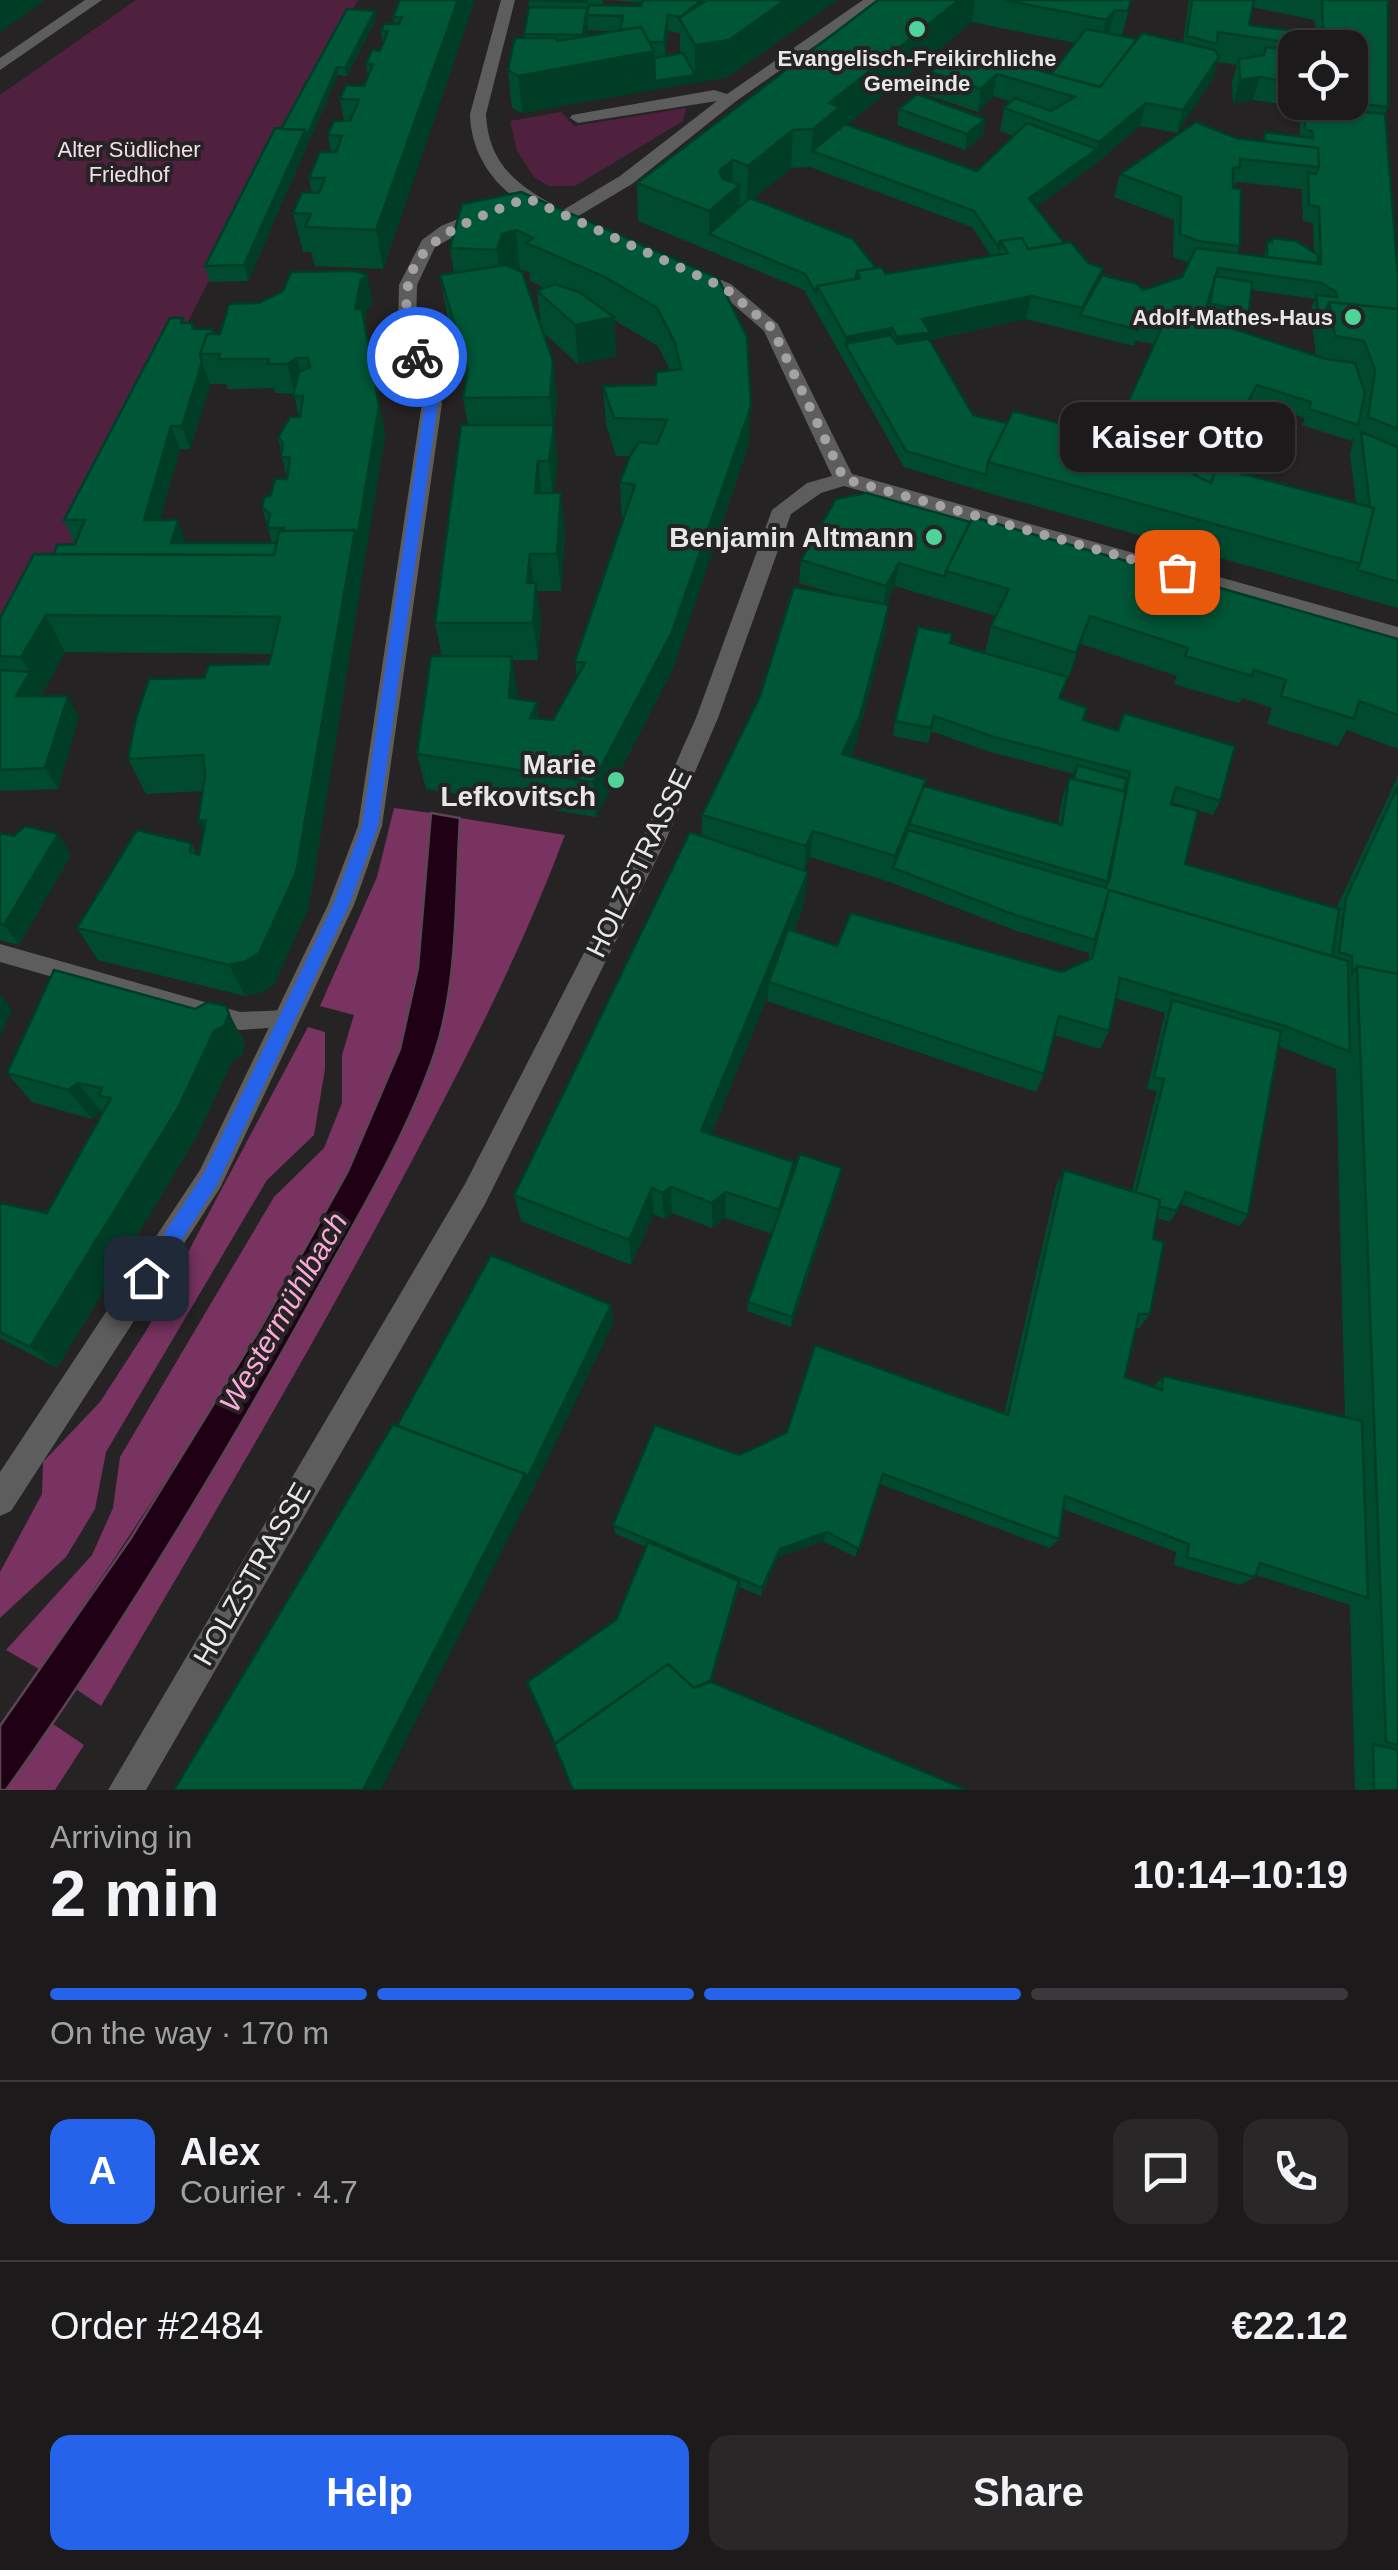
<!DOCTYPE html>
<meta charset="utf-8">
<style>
:root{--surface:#1c1a1b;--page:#292728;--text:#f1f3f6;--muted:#a0a1a3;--line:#3a383a;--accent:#2563eb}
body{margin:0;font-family:Arial,sans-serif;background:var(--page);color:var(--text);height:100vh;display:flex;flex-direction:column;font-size:38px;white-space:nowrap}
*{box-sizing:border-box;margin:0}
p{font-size:32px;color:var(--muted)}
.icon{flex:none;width:55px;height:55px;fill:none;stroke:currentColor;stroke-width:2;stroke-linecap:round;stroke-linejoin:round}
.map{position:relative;height:1790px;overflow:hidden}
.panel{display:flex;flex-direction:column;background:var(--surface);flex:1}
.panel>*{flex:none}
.buttons{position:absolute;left:1278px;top:30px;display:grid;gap:20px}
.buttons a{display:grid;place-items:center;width:90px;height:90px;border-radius:20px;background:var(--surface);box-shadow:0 2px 8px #0004,0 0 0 2px var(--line);font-size:50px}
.pin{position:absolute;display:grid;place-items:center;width:85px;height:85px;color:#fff;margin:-42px;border-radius:20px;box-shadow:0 5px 15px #0006}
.courier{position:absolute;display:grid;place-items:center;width:100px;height:100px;margin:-50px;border:8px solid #2563eb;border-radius:50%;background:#fff;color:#222;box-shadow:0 2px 12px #0007}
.bubble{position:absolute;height:70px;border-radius:20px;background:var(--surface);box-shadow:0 2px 8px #0004,0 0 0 2px var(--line);font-size:32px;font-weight:700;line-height:70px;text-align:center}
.summary em{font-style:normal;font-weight:700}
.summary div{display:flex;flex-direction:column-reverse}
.summary{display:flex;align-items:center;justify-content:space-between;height:170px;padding:0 50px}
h1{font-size:65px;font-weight:700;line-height:75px}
.bar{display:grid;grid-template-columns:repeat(4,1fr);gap:15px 10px;align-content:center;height:120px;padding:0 50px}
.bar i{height:12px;border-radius:8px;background:var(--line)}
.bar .active{background:var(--accent)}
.bar p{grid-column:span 4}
.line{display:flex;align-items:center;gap:25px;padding:0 50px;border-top:2px solid var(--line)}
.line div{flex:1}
.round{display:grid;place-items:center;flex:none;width:105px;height:105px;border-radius:20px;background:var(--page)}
.action{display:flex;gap:20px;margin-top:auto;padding:20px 50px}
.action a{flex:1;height:115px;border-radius:20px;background:var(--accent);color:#fff;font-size:40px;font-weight:700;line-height:115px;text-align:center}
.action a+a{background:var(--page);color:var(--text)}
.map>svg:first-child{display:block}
</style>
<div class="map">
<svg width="1398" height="1790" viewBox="0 0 1398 1790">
<rect width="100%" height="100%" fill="#252324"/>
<!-- green -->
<path fill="#50213f" d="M136,0H358L295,110L0,695V95Z
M686,108L683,121L575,186H549L534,177L517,151L510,121L561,112L574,126Z"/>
<!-- forest -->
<path fill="#793360" d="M394,808L431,813C425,891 423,971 401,1046C382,1113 336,1191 303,1252C222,1396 133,1534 39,1669L6,1650L92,1555L113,1508L120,1457L274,1197L324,1148L342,1103V1055L354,1015L320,1006L377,877Z
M460,818L565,835C516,966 451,1088 385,1211C294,1379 198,1542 101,1706L76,1689C163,1556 245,1421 322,1281C361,1210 406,1136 433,1058C459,983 456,897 460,818Z
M308,1027L325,1032V1069L314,1135L267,1180L106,1452L95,1509L66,1557L0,1618V1572L42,1494L43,1462L100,1402L146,1331Z
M53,1724L84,1745L55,1790H6Z"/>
<!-- water -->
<path fill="#1f0014" stroke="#5b4554" stroke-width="2.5" d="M431,813L460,818C455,897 459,983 433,1058C404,1141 356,1219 314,1295C220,1465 119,1632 6,1790H0V1726L131,1538L260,1329L348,1171L400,1049L418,968Z"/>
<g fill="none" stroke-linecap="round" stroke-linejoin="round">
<!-- service -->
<path fill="#5e5d5e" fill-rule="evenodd" d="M0,944L240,1012L287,1010L294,1012L298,1019L294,1026L240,1030L0,962Z"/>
<!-- minor -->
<path fill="#5e5d5e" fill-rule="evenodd" d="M85,0H102L0,70V58Z
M501,0H515L486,114C488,161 514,184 554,205V213L548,214C503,200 471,161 470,114Z
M863,0H880L735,102L632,184L570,221H558V213L620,176L717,101L578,123L570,118L572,115L714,90L727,94Z
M482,209L497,213L435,247L417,285L416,329L442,403L382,826L354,905L220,1188L11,1511L0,1516V1472L200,1170L328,905L358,826L422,403L398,329L399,285L422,240L441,226Z
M694,269L731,284L778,324L852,474L1398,627V643L844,486L821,493L791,514L718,718L665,842L485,1204L146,1790H108L465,1184L641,842L696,718L772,510L807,483L832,476L764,331L719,292L688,278V270Z"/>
</g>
<!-- wall -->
<path fill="#004b30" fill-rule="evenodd" d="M475,0L383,269L315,266L311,252H303L293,213L312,193L309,178L331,152L328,135L344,121L340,99L364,86L368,76L366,64L380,51L383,45L381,31L394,24L393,17Z
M529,0H603V5L641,6L642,3L612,0H837L728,77L655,89L522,113L512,108L508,70L524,38ZM588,30L602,31H616L587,36ZM668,31L680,33V53L665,56Z
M878,0H1131L1122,36L1137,39L1183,42L1189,0H1388V107L1385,114L1398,276V608L982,491L904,467L804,290L638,221L637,183ZM1252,7L1315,20V34L1249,25ZM972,22L1075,43L1051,74L931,72L928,95L978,112L993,96L1011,102L1004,108L1000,131L1014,136L977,171L847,125ZM1295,48H1350V102H1295ZM1218,62L1237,65L1232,82L1233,103L1253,100L1300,107V136L1265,132L1263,141L1236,138L1120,174L1114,197L1174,220L1173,257L1189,263L1182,277L1143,290L1102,275L1064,243L1036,207L1094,165L1140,126L1177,133L1213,79ZM810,167L972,227L991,256L886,274L753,199L791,168ZM1236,182L1302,189L1303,221L1313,223L1314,253L1272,238L1270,242H1267L1264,257L1237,253L1240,246L1234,188ZM1252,290L1315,299L1310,311L1316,355L1203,319L1210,294L1207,311L1246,320L1249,312ZM1026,319L1134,346L1136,341L1154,344L1126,407L1121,423L1184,440L1178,455L1007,423L973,415L930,340ZM1251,401L1305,418L1302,425L1351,441L1354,434L1350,455L1356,503L1218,467L1223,437L1230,439Z
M375,11L376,19L347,76L338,75L248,281L210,282L205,266L281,129Z
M899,109L985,119L983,135L965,150L897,125Z
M462,204L718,278L749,444L673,669L596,817L426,789L417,754L442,656L435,623L468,425L463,398L466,381L447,314L440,275L454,273L450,248ZM520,269L530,273V281L545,288L537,291L541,326L517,270ZM614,320L658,346L670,370L656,385L603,386L606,424L616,456H630L620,482L622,520L575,661L577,678L553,720L539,719L517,699L512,660H538L541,620L537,591H561L565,531L561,493H554L558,463L554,428L557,400L553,361L542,331L578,364L616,356Z
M373,304L367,309L365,322L385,435L309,906L274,985L262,992L245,996L98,960L77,928L191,843L197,854L199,855L203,833V791L146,794L128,759L204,678L269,664L271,654L65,652L41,696L79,717L58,789L0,791V618L54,554L75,544L64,520L184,323H193L195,329H213L215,334H220ZM210,384H226L228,389L274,388L276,393L294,394L299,417L278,438L287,479L262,507L272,543H186L160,520L180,449H190Z
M970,522L1398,639V749L1347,730L1338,746L1267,724L1272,708L1242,698L1239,703L1174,684L1177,676L1081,644L1060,699L1083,720L1117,731L1124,713L1220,801L1213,815L1172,802L1185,864L1336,909L1398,776V1790H1355L1350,1605L1256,1575L1255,1577L1240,1585L1174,1565L1176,1552L1063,1509L1059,1539L1050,1548L880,1484L855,1557L823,1541L778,1557L761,1596L739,1587L711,1682L573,1790L616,1620L646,1547L616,1534L613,1525L739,1455L1004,1414L1056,1186L1064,1170L1132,1191L1157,1091L1147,1089L1165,1013L1115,998L1109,1031L1100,1049L1054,1035L1044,1074L1036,1092L767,1001L768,995L711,1135L794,1162L792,1179L840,1180L791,1327L747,1311L748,1302L772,1234L725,1218L712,1228L672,1213L664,1219L654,1214L631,1265L521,1221L514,1195L702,837V815L843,596L799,583L801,560ZM895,586L996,616L991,626L985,653L950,643L895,721L893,736L928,743L931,731L990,752L1074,774L1073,779L1069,778L1062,799L1058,824L924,786L850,757L856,743L885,633L886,604ZM810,857L890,882L1014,930L1089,953L1090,952L1088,960L1062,972L837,946L794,931L804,905L808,872L804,871ZM1278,1046L1336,1069L1345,1417L1163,1376L1153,1387L1125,1377L1136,1328H1139L1150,1314L1153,1239L1157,1218L1170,1222L1181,1204L1239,1226L1248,1215Z
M0,833L14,836L58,834L71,855L19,945L0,940Z
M195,1009L242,1036L245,1045L241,1056L232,1061L197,1136L57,1368L0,1338V1203L47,1213L103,1112L101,1111L92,1119L32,1102L7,1073Z"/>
<!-- shaded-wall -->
<path fill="#003d27" d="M0,0H45L0,32Z
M458,0H475L383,269L376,230Z
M785,0H837L728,77L695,83V45Z
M959,0H975L972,22L838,132L812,151L810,167L813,129L829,103Z
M587,8L588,30L585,58L583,35Z
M1115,10L1108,38L1100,48L1106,20Z
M375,11L376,19L347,76L345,68Z
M668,15V31L665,58L664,42Z
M654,51L655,81L695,75V83L522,113L518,76Z
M1219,57L1213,79L1177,133L1183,110Z
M337,67L338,75L248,281L244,265L305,130Z
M997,74L993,96L978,112L981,89Z
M1260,77L1253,100L1233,103L1240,80Z
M1146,103L1140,126L1094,165L1026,214L1029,198L1097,149L1099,142Z
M985,119L983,135L965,150L967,134Z
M793,130L791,168L747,204L748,166Z
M733,160L732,192L740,185L739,223L709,234V211L719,171Z
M516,230L520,269L507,272L501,289L497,250L502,234Z
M367,275L373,304L367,309L365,322L385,435L309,906L274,985L262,992L245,996L229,965L355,309L361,280Z
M1031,296L1026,319L928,340L894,360L897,337L922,319Z
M614,317L616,356L578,364L575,325Z
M892,328L889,351L845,344L846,337Z
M297,358L305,387L295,394L287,364Z
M553,361L557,400L554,428L558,463L553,500L549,461L553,431L550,397Z
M202,362L210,384L190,449L182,426Z
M1257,385L1251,401L1230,439L1236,423Z
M751,406L749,444L673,669L596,817L593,782Z
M1202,414L1196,430L1186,441L1192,425Z
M171,426L180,449L154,543L144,520Z
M538,461L542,500L535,493Z
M561,493L565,531L561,591L557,554Z
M178,520L186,543H171Z
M530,554L534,591L527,583Z
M899,563L895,586L883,609L886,586Z
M536,583L541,620L538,660L533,623Z
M889,605L885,633L856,743L838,781L842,754Z
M46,615L65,652L42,694L21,657Z
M1090,616L1081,644L1068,681L1076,653Z
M512,656L518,692L515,733L509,698Z
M30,672L42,694L29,718L16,696Z
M68,696L79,717L58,789L45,768Z
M537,702L542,738L530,718Z
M206,820L214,855L198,821Z
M813,831L810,857L804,872L806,846Z
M58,834L71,855L19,945L4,925Z
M808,872L804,905L772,983L769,982L768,995L701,1159V1131Z
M0,994L12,1010L0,1037Z
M226,1006L245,1045L241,1056L232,1061L197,1136L57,1368L30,1347Z
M78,1083L101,1111L92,1119L68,1090Z
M794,1162L790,1189L776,1235L779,1210Z
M842,1168L840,1180L791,1327L792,1317Z
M671,1187L672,1213L664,1219L662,1193Z
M652,1188L654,1214L631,1265L629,1240Z
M726,1192L725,1218L712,1228V1203Z
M611,1305L614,1322L533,1490L381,1790H363Z
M827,1532L823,1541L778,1557L761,1596L762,1588L780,1549Z"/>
<!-- building -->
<path fill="#005738" stroke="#003d27" stroke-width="2.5" d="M400,0H458L376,230L305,227L311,214L293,213L302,192L319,193L325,178H309L320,152H336L342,136L328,135L334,121H350L359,100L340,99L346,85L364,86L373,64H366L372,50L380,51L388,31H381L384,24H399L402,17H393Z
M529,0H587L586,2Z
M643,0H702L680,17L668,15L664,42H649L641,27L620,30L623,16L587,15L589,5L641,6Z
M707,0H785L729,40L695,45L679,18Z
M878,0H959L829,103L840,107L813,129L793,130L748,166L733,160L719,171L723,179L740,185L709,211L637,183Z
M1005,0H1131L1128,11L1115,10L1106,20Z
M1192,0H1254L1249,25L1326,35L1325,48L1218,32L1217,44L1187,36Z
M1322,0H1388V107L1345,102H1350V48H1325L1326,35H1323Z
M529,7L587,8L583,35L524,34Z
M347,9L375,11L345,68L337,67L306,138L305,130L281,129Z
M641,27L654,51L518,76L508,70L515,38H557V41Z
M1086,29L1137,39L1100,87L1051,74Z
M1142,33L1215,50L1219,57L1183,110L1146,103L1099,142L1004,108L1015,98L1051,111L1075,97L997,74L981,89L931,72L958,48L1100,87Z
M1266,47L1295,51V83L1260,77L1240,80L1239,59L1264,55Z
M683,53L695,75L655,81L654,58Z
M917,94L985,119L967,134L899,109Z
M1305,106L1385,114L1398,276V309L1329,302L1320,325L1316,295L1337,297L1336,292L1321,283L1218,268L1203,319L1326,359L1355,363L1365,393L1358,425L1309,409L1311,402L1257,385L1236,423L1202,414L1192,425L1126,407L1161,329L1140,324L1138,330L1080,315L1102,275L1137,284L1143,290L1182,277L1196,248L1321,264L1319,207L1309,205L1308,173L1316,174L1319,167L1318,148L1265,141V132L1313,138L1312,131L1305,129Z
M1196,122L1236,138L1318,148L1319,167L1240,159V167L1233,168V188L1241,189L1240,246L1198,241L1180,234L1181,197L1120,174Z
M1027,123L1097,149L1029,198L1064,243L1028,249L1022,238L1000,241L999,248L974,211L812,151L845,124L977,171Z
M275,128L305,130L244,265L205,266Z
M521,192L718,278L747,337L751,406L672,632L593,782L417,754L431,656H512L509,698L537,702L530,718L553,720L585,663L575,661L635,485L620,482L630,456L639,442L657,444L667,420L614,418L603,386L656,385V372L681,369L675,343L657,308L605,277L526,243L533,238L516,230L502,234L497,250L450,248L462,204Z
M750,198L853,239L876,268L857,271L856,279L817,286L816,293L805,274L709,234Z
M1022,238L1028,249L1071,242L1088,263L1103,268L1082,308L1031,296L922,319L930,332L897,337L892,328L846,337L817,286L860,278L857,271L881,267L886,274L1008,253L1000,241Z
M1272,238L1296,241L1318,255V263L1267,257V242H1272Z
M506,265L522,272L553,361L550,397L463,398L468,369L440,275Z
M356,271L367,275L361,280L355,309H362L379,406L357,539L355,530L283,531L284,528H267L270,514L262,507L264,498L271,495L275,479H287L290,458L281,456L283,442L278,438L290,417H300L303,396H293L299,372L310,367L308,358H297L287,364H267L269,359H218L220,354H200L207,334H220L229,304L259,303L283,291L291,272Z
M1215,276L1252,282L1249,312L1210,303Z
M555,284L579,292L614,317L575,325L537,291Z
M1329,302L1398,309V429L1368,417L1375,370L1364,341L1335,336Z
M170,318H183L181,323H193L192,329H213L211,334H207L200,354L202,362L182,426H171L144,520H178L171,543H277L274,555L54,554L57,545L75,544L85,520H64Z
M891,335L897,344L929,339L973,415L1007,423L988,462L986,475L906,451L845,344Z
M1013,411L1181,456L1178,466L1211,483L1216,467L1374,508L1360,564L988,462Z
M1199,422L1223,429L1222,447L1188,438Z
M461,425H554L549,461H538L535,493H561L557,554H530L527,583H536L533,623H435Z
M1361,432L1398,447V582L1357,570L1360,564L1374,508L1370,507Z
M1185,437L1225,448L1211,483L1178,466L1181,456L1178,455Z
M866,493L970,522L946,571L945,577L899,563L886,586L801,560L836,499Z
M973,517L1398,639V715L1359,701L1354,719L1281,696L1286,680L1254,670L1252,676L1185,656L1188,648L1090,616L1076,653L991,626L1009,589L946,571Z
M355,530L296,873L259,953L246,961L229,965L77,928L137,830L191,843L190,852L199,855L206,820L198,821L205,775L203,755L128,759L136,718L149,679L204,678L209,665L269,664L280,617L46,615L21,657L0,656V618L34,554L274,555L279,531Z
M794,587L889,605L860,716L842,754L926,780L895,856L813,831L806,846L702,815L760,696Z
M918,627L952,634L950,643L1068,677L1059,698L1087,708L1083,720L1118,731L1124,713L1235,746L1220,801L1176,787L1171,804L1198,811L1185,864L1339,909L1332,956L1109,890L1095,940L1018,916L893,868L908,830L1106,888L1130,772L994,737L934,716L931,728L895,721Z
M0,670L30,672L16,696H68L45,768L0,770Z
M1077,765L1127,779L1124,791L1074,779Z
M1069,778L1126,792L1109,882L909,824L924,786L1062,825Z
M1398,786V974L1357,966L1352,974V956L1339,952L1346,898Z
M25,826L58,834L4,925L0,924V833L14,836Z
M690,832L808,872L701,1131L794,1162L779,1210L726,1192L712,1203L671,1187L662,1193L652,1188L629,1240L514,1195Z
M1109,890L1348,961L1350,1052L1285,1026L1120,978L1109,1031L1059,1016L1044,1074L769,982L788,929L837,946L851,913L1062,972L1092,958Z
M1357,966L1398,974V1745L1386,1742Z
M54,970L195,1009L208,1002L226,1006L229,1014L224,1026L214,1031L178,1108L30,1347L0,1332V1203L47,1213L111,1098L99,1096L102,1088L78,1083L68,1090L7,1073Z
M1172,1000L1281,1031L1248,1215L1186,1192L1177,1211L1159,1206L1160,1200L1136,1192L1164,1079L1154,1077Z
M800,1154L842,1168L792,1317L748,1302Z
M1064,1170L1160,1200L1153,1239L1164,1242L1150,1314H1139L1125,1377L1162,1390L1163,1376L1362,1421L1368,1598L1260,1563L1255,1577L1187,1557L1189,1544L1065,1496L1059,1539L883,1474L859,1549L827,1532L780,1549L762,1588L613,1525L655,1425L739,1455L765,1443L787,1432L815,1345L1008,1415Z
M491,1255L611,1305L527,1478L525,1474L397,1426Z
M393,1424L525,1474L363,1790H174Z
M648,1542L739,1581L710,1682L694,1688L668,1664L555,1744L527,1682L616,1620Z
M668,1664L694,1688L709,1681L967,1790H573L554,1744Z
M1373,1744L1398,1750V1790H1374Z"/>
<!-- route -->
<path fill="#2563eb" d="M417,354L423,357L438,402L378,826L349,905L217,1185L153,1284L146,1287L137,1278L140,1271L204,1173L333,905L362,826L425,402L411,357Z"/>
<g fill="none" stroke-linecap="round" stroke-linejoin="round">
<!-- done -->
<path stroke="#a4a2a3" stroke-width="10" stroke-dasharray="0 18" d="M417,357C381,250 442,231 527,198L725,288L772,328L844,479L1177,572"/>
</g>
<!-- markers -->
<g fill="#4fd399" stroke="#252324" stroke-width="4">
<circle cx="917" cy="29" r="10"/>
<circle cx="1353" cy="317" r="10"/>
<circle cx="934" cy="537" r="10"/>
<circle cx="616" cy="780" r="10"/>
</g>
<g text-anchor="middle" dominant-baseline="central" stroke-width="8" stroke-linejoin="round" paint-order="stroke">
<!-- far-poi labels -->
<g font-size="22" font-weight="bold" fill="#e8e7e8" stroke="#252324">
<text x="917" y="58">Evangelisch-Freikirchliche<tspan x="917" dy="25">Gemeinde</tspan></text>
<text x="1333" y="317" text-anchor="end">Adolf-Mathes-Haus</text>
</g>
<!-- far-park labels -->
<g font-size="22" fill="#f3dde9" stroke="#252324">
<text x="129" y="149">Alter Südlicher<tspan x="129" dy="25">Friedhof</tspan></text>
</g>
<!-- poi labels -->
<g font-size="28" font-weight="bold" fill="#e8e7e8" stroke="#252324" text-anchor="end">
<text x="914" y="537">Benjamin Altmann</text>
<text x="596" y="764">Marie<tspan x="596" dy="32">Lefkovitsch</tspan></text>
</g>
<!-- street labels -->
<g font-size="28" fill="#e8e7e8" stroke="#252324">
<text transform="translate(639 863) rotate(-64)">HOLZSTRASSE</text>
<text transform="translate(252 1574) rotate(-60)">HOLZSTRASSE</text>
</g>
<!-- water labels -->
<g font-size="30" font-style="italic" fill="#fca9da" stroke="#252324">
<text transform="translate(283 1312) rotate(-60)">Westermühlbach</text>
</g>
</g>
</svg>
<div class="buttons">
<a><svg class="icon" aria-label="locate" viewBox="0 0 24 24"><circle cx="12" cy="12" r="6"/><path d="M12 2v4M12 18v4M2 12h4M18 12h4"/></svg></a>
</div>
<div class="pin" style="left:1177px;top:572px;background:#ea580c"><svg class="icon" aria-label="bag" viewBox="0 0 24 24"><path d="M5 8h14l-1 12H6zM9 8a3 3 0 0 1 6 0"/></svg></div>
<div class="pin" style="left:146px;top:1278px;background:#1f2937"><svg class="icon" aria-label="home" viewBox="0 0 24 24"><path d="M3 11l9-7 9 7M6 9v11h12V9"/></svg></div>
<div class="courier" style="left:417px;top:357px"><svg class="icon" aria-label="bike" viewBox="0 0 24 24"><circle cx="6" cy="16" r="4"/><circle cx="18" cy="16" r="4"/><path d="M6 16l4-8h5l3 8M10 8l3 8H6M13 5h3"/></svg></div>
<div class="bubble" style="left:1060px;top:402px;width:235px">Kaiser Otto</div>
</div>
<section class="panel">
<div class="summary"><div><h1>2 min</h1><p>Arriving in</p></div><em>10:14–10:19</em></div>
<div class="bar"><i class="active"></i><i class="active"></i><i class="active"></i><i></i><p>On the way · 170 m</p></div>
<div class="line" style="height:180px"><b class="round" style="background:var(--accent);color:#fff">A</b><div><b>Alex</b><p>Courier · 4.7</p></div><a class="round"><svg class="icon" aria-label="chat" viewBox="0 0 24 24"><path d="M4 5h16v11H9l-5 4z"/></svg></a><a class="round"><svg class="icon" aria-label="phone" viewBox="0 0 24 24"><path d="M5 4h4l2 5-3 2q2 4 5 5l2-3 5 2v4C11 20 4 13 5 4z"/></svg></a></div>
<div class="line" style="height:130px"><div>Order #2484</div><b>€22.12</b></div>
<div class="action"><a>Help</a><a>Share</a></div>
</section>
